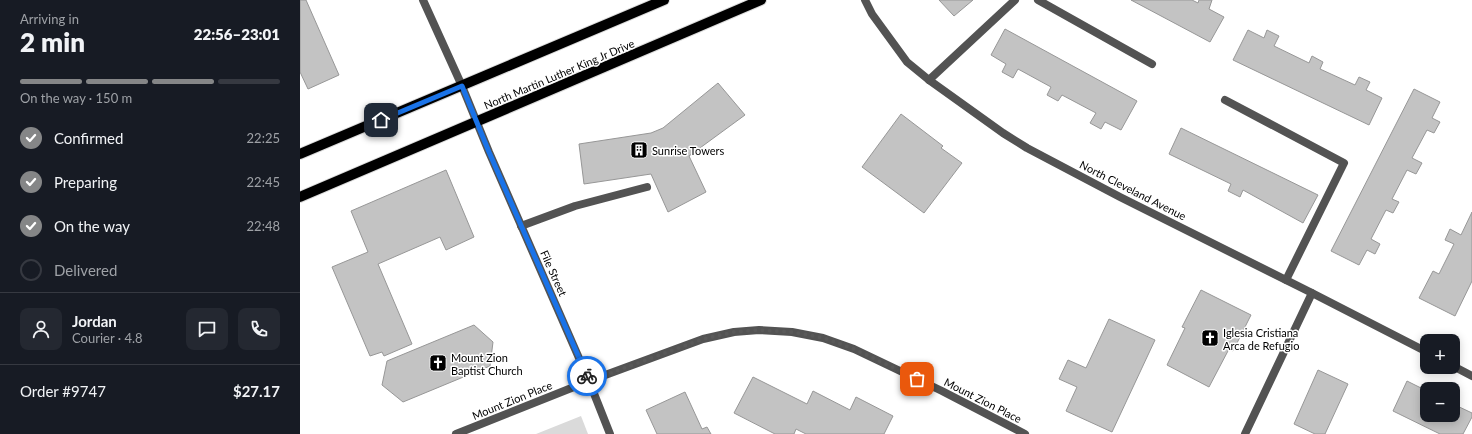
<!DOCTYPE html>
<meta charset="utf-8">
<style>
:root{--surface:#171b24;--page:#242831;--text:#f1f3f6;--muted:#9ea1a6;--line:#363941;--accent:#858687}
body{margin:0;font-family:Lato,sans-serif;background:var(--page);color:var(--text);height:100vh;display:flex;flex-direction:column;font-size:15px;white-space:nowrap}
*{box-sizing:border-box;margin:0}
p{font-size:13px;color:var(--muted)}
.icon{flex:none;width:22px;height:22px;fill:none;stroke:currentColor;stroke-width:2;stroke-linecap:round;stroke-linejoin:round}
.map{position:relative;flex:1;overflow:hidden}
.drawer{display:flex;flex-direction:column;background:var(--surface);width:300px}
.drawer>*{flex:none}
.fabs{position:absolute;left:1120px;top:334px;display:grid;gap:8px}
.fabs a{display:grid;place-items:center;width:40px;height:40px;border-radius:8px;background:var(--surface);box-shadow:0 2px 10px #0003;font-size:20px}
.pin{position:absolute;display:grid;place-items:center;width:34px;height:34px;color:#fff;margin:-17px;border-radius:8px;box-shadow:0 2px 6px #0006}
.courier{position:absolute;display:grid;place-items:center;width:40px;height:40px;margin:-20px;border:3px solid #1a73e8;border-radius:50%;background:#fff;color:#222;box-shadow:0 1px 5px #0007}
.summary em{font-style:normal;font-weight:800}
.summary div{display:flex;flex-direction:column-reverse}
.summary{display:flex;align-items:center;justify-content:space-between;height:68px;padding:0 20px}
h1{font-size:26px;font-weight:800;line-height:30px}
.bar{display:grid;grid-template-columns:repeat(4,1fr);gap:6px 4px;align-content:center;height:48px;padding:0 20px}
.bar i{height:5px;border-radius:3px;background:var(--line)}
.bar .current{background:var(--accent)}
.bar p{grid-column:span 4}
.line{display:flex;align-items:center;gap:10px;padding:0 20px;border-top:1px solid var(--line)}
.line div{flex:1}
.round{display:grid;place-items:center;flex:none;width:42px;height:42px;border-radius:8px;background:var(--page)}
ol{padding:0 20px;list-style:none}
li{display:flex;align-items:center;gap:12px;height:44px}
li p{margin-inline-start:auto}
li .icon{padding:4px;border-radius:50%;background:var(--accent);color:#fff;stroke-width:4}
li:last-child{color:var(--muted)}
li i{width:22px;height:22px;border:2px solid var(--line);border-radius:50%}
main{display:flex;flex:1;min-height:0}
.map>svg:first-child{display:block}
</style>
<main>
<section class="drawer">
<div class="summary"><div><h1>2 min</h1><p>Arriving in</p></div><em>22:56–23:01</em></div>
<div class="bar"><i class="current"></i><i class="current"></i><i class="current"></i><i></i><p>On the way · 150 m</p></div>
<ol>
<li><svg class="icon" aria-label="check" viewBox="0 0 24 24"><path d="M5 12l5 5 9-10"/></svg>Confirmed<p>22:25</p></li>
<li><svg class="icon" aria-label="check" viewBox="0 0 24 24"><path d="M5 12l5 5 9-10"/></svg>Preparing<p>22:45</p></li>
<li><svg class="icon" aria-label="check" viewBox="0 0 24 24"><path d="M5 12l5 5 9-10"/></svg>On the way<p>22:48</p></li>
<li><i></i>Delivered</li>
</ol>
<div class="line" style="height:72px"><a class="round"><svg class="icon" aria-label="person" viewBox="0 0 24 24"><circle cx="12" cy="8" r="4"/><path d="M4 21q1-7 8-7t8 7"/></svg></a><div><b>Jordan</b><p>Courier · 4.8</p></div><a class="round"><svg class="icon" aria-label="chat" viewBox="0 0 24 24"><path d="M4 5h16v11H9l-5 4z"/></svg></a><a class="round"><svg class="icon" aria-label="phone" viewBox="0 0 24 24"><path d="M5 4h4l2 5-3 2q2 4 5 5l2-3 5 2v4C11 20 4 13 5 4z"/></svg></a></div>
<div class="line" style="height:52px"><div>Order #9747</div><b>$27.17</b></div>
</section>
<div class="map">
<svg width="1172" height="434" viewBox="0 0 1172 434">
<rect width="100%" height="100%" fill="#fff"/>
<!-- green -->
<path fill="#dadada" d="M281,416L288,434H236Z"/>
<!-- building -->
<path fill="#c3c3c3" stroke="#979797" d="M0,0H6L39,75L8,89L0,72Z
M639,0H673L654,16Z
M831,0H892L898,3L899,0H912L909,9L924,17L910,42Z
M705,29L837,101L821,130L805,122L801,129L790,123L796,113L762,95L758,101L747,95L751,87L718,69L713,78L702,72L706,64L691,55Z
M948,30L964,38L967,30L979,36L974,46L1009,63L1012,56L1023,62L1020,69L1055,85L1059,77L1070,82L1066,90L1082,98L1069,125L933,60Z
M418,83L445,115L389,156L406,192L368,212L351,174L284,184L279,144L351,133L363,128Z
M1114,89L1140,102L1132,118L1140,122L1134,133L1127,130L1112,158L1122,163L1116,174L1107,170L1092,199L1099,202L1093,213L1086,210L1071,239L1080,244L1075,254L1067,250L1059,265L1031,251Z
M601,114L643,146L641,148L662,163L624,213L562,167Z
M881,128L1018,195L1003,223L943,190L940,197L928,191L931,184L869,154Z
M146,170L174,237L146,250L140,237L78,264L112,344L84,356L82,352L70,356L32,267L68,252L51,211Z
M1172,212V281L1155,316L1119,298L1133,271L1139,274L1154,244L1145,240L1150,229L1161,235Z
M901,290L951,315L933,351L929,349L909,387L867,365L885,328L882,327Z
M809,319L855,340L812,432L766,411L777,387L759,379L768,360L786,368Z
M174,325L193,342L190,366L103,402L82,385L87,361Z
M1018,370L1048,384L1025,434H1015L994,424Z
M453,377L507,404L513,391L550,410L556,397L593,416L584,434H506L496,429L494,434H475L434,413Z
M1107,381L1127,391V415H1153V404L1172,413V417L1163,434H1140L1093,411Z
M385,392L402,429L407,427L411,434H357L346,410Z"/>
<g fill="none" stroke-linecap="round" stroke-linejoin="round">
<!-- primary casing -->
<g stroke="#dbdbdb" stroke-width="12">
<path id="primary" d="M0,154L364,0
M0,197L461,0"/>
</g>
<!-- service -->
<path stroke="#535353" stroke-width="8" d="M738,0L852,64
M629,80L715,0
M925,100L1044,163L986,280
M221,226L275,206L347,187"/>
<!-- minor -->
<path stroke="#535353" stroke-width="8" d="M156,434L289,381L403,339L434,332L459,330L492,332L523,338L554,349L642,391L725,434
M945,434L1012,293"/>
<!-- tertiary -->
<path stroke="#535353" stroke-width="8" d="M123,0L162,86L189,152L289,381L310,434
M565,0L572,14L607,62L629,80L703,133L727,148L820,197L1012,293L1127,352
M1153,366L1172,376"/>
<!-- primary -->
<use href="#primary" stroke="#000" stroke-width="10"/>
</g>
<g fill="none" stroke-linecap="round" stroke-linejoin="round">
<!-- done -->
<path stroke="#595959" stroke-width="4" stroke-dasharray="0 7.2" d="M287,376L289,381L403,339L434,332L459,330L492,332L524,338L554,349L617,379"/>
<!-- route -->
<path stroke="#1a73e8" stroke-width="5" d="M81,120L162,86L189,152L287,376"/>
</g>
<!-- icons -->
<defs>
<g id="building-square" transform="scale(0.9)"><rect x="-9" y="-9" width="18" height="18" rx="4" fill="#000" stroke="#fff"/><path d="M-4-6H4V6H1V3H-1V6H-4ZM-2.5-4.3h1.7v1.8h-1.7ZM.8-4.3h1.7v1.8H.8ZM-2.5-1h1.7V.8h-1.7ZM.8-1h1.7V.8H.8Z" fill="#fff"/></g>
<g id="church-square" transform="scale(0.9)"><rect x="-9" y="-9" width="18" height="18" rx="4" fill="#000" stroke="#fff"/><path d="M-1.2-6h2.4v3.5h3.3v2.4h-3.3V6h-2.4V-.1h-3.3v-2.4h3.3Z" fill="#fff"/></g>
</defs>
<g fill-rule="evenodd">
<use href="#building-square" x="339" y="150"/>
<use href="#church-square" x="910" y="338"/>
<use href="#church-square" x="138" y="363"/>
</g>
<g text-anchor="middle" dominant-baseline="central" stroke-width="3" stroke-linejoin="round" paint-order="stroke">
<!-- street labels -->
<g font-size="11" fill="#000" stroke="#fff">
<text transform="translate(259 74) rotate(-23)">North Martin Luther King Jr Drive</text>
<text transform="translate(833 190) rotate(27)">North Cleveland Avenue</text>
<text transform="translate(254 273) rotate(66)">File Street</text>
<text transform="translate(212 400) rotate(-22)">Mount Zion Place</text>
<text transform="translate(683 400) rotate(27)">Mount Zion Place</text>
</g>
<!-- poi labels -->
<g font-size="11" fill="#000" stroke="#fff" text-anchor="start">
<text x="352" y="150">Sunrise Towers</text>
<text x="923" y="332">Iglesia Cristiana<tspan x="923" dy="13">Arca de Refugio</tspan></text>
<text x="151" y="357">Mount Zion<tspan x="151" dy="13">Baptist Church</tspan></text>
</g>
</g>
</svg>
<div class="fabs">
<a>+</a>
<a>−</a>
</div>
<div class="pin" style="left:617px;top:379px;background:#ea580c"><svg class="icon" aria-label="bag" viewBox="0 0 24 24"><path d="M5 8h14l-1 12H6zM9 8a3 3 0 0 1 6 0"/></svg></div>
<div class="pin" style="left:81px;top:120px;background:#1f2937"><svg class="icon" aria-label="home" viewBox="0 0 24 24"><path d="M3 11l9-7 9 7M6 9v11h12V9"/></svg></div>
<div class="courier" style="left:287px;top:376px"><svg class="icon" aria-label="bike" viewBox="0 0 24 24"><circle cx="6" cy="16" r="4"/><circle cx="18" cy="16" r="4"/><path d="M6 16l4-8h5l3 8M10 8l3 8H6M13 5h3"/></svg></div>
</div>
</main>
